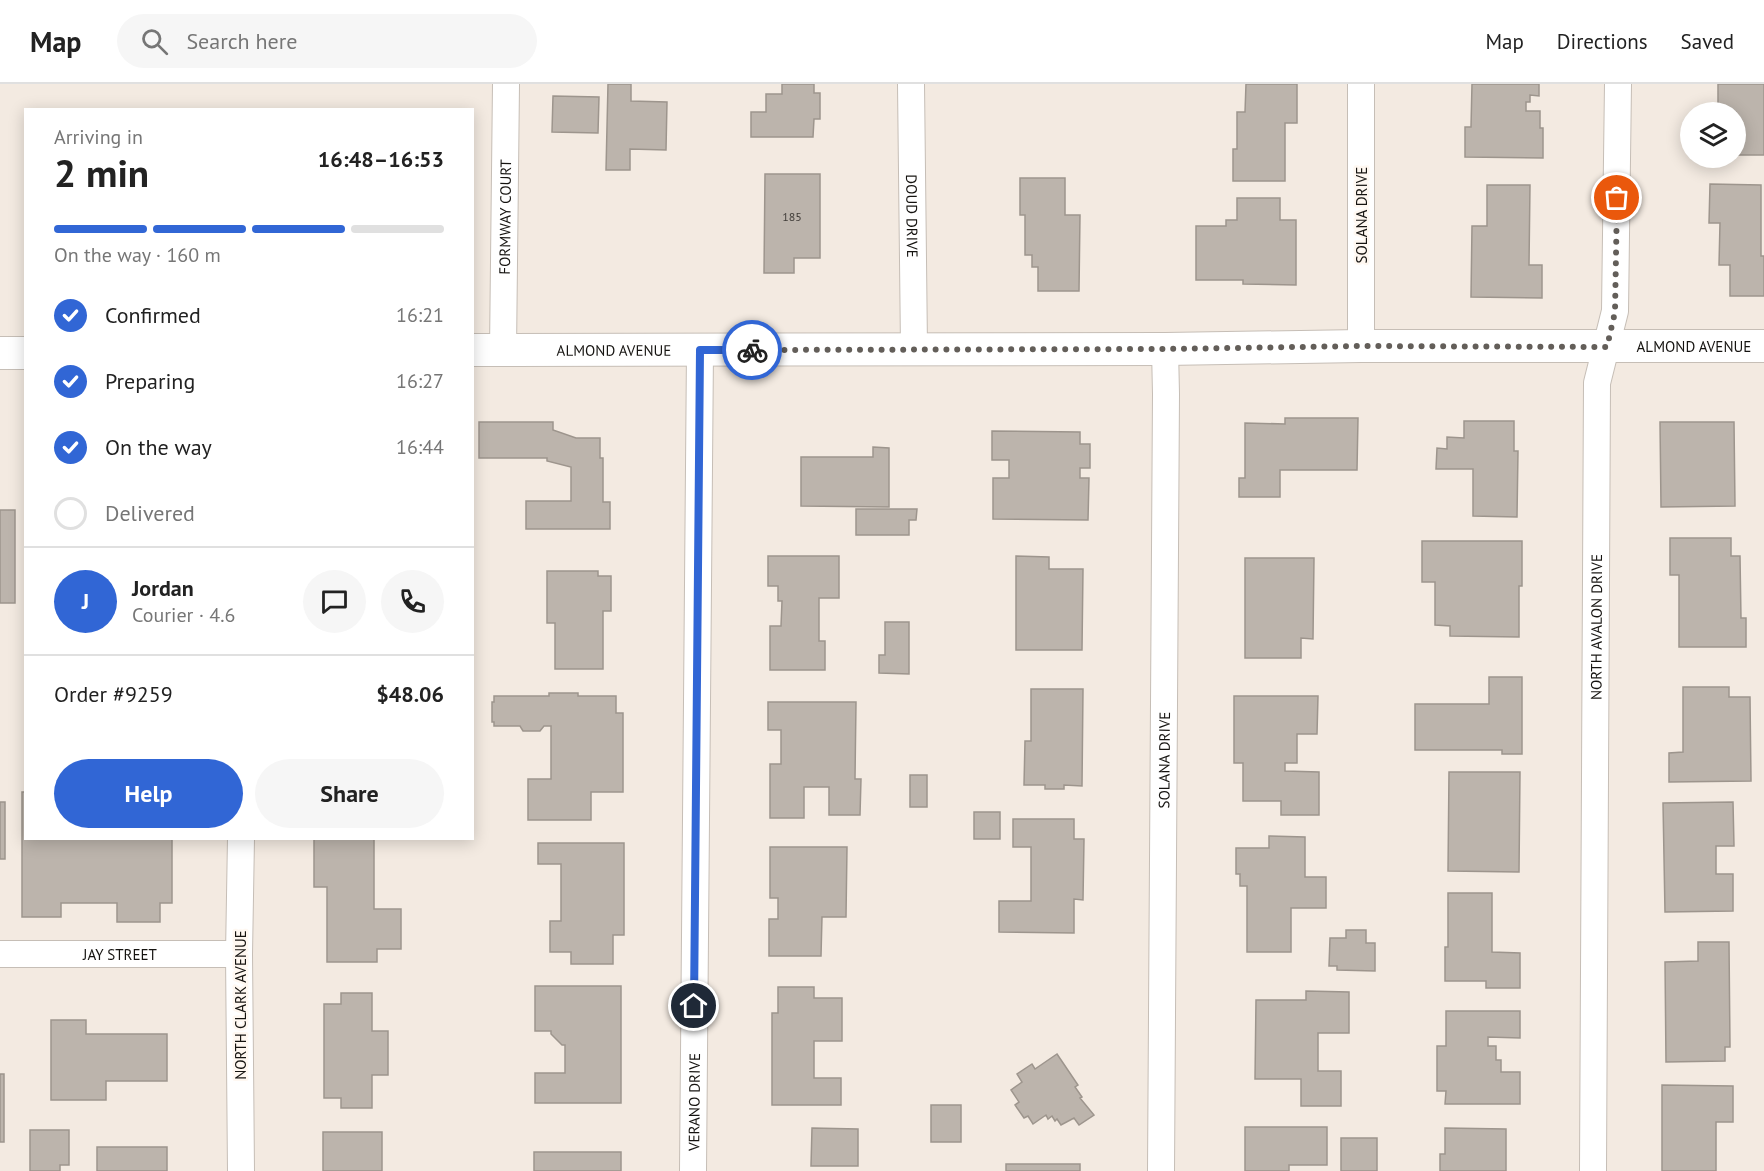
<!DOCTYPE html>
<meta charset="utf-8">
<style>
:root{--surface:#fff;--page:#f6f6f6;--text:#222;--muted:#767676;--line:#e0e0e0;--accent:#3166d5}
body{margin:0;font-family:"PT Sans",sans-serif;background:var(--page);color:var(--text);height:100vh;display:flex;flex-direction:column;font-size:22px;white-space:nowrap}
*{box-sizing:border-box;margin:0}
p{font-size:20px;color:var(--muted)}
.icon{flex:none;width:33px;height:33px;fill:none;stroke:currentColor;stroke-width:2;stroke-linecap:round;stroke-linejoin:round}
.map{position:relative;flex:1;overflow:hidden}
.sheet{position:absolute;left:24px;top:24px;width:450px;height:732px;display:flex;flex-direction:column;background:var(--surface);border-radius:0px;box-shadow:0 3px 15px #0003}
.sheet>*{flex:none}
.controls{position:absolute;left:1680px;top:18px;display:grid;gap:12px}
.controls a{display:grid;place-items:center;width:66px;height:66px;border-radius:50%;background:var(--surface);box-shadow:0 3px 15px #0003;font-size:30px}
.pin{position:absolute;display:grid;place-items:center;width:51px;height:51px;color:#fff;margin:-26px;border:3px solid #fff;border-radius:50%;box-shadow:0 2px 6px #0007}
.courier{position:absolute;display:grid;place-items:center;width:60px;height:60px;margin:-30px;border:4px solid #3166d5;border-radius:50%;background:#fff;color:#222;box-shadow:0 2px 8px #0007}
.head em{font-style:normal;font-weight:600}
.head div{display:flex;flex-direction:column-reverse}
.head{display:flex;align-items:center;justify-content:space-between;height:102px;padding:0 30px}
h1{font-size:39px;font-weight:600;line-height:45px}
.bar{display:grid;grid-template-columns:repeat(4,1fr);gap:9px 6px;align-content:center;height:72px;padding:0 30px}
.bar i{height:8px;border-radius:4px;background:var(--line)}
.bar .active{background:var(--accent)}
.bar p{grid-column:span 4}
.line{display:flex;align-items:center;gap:15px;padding:0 30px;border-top:2px solid var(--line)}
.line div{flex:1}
.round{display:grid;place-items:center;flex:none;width:63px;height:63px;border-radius:32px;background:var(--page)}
ol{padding:0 30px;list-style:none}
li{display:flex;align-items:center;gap:18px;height:66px}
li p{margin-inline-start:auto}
li .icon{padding:6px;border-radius:50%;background:var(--accent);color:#fff;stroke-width:4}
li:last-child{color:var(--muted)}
li i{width:33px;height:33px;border:3px solid var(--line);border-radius:50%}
.cta{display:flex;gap:12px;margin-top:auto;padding:12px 30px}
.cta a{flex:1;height:69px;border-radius:36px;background:var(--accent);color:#fff;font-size:24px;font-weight:600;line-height:69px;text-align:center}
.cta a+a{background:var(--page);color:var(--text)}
header{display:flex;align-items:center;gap:36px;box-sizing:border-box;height:84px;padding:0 30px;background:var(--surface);border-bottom:2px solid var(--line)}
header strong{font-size:28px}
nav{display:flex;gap:33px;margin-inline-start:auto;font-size:21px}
.search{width:420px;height:54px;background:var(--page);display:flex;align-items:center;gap:15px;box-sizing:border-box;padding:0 21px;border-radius:33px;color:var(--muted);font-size:22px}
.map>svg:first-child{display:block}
</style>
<header>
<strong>Map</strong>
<div class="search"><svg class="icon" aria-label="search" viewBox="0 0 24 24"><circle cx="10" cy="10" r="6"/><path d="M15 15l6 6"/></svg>Search here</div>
<nav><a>Map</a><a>Directions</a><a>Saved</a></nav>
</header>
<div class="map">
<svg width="1764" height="1087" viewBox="0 0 1764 1087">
<rect width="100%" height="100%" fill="#f3eae1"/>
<!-- building -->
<path fill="#bcb4ac" stroke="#9d958d" stroke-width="1.5" d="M608,0H631V17L667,18L666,66L630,65V86H606Z
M782,0H814V9H820V35H814L813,53H751V28H766V10H782Z
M1246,0H1297V39H1285V97H1233V65H1237V28H1245Z
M1472,0H1539V12L1530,11V18H1526V27H1540V44H1543V74L1465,73V43H1471Z
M1718,0H1764V71H1736V28H1712H1718Z
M553,12L599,13L598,49L552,48Z
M765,90H820V174H794V189H764Z
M1020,94H1065V131H1080L1079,207H1038V183H1032V171H1025V131H1020Z
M1710,100L1761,101V172H1764V212H1730V181H1719L1720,139H1709Z
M1487,101H1530L1529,181H1542V214L1471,213L1472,142H1487Z
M1237,114H1280V136H1296V201L1243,200V196H1196V142H1226V136H1237Z
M1285,334H1358L1357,386H1280V413H1239V394H1245V339L1285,340Z
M1464,337H1514V367H1518L1517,433L1473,432V385H1436L1437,364L1447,365V353L1464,354Z
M479,338H553V346L576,354H600V374H603V418H610V445H526V417H571V383L547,377V374H479Z
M1660,338H1734L1735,422L1661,423Z
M992,347L1080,348V360H1090V384H1080V394H1089L1088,436L993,435V394H1009V376H992Z
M873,363L889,364V423L801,422V373H873Z
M856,425H917L916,436H909V451H856Z
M0,426H15V519H0Z
M1670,454H1731V472H1740L1741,534H1746V563H1679V491H1670Z
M1422,457H1522V502H1519V553L1450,552V542L1435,541V498H1422Z
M768,472H839V514H819V557H825V586H770V542H781L782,517H778V502H768Z
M1016,472L1049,473V485H1083L1082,566H1016Z
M1245,474H1314L1313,555L1301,554V574H1245Z
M547,487H598V492H611V527H603V585H555V539H547Z
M885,538H909V590L879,589V571H885Z
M1489,593H1522V670H1502V666H1415V620H1489Z
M1683,603H1729V613H1750L1751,697L1669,698V669L1683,668Z
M1031,605H1083L1082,702L1064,701V705H1045V701H1024L1025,657H1031Z
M549,609H578V612H616V629H623V708H591V736H528V695H551V642H544L540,647H523L520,642H494V638H492V618H494V612H549Z
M1234,612H1318L1317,650H1297V679H1285V687L1319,688V731H1281V717H1243V679H1234Z
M768,618H856L855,695H861L860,731H829V703H804V734H770V680H781V646H768Z
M1449,688H1520L1519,788L1448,787Z
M910,691H927V723H910Z
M22,708H26V754H172V819H160V838H117V819H61V833H22Z
M0,718H5V775H0Z
M1733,718L1734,762H1716V790H1733V827L1665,828L1663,719Z
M974,728H1000V755H974Z
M1013,735H1074V755H1084L1083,816L1074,815V849L999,848V817H1031V763H1013Z
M1269,752L1305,753V793H1326V824H1291V868H1247V802H1240V790H1236V764H1269Z
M314,755H374V825H401V865H377V878H327V803H314Z
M538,759H624V851H613V880H571V868H550V837H561V780H538Z
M770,763H847L846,833H822L821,872H769V835H778V814H770Z
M1448,809H1492V868L1520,869V904H1486V897H1445V863H1448Z
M1346,846H1366V859H1375V887L1337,886V882H1329L1330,854H1346Z
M1698,858H1729L1730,963H1725V977L1666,978L1665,878L1698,877Z
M535,902H621V1019H535V989H565V961H562L551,950V947H535Z
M778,903H814V914H842V957H814V994H841V1021H772V929H778Z
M1306,907L1349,908V949H1318V987H1341V1022H1301V995H1255L1256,916H1306Z
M341,909H372V947H388V991H372V1024H341V1014H324V920H341Z
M1446,927H1520V954L1488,953V962H1496V976H1501V988H1520V1020H1445L1446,1007H1437V962H1446Z
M51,936H86V950H167V997H106V1016H51Z
M1057,970L1078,1001L1075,1003L1082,1013L1080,1014L1094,1031L1079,1041L1074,1034L1061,1041L1057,1035L1055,1037L1052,1032L1048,1035L1046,1031L1033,1040L1028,1032L1024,1034L1015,1021L1019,1018L1011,1006L1022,998L1017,990L1032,980L1035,985Z
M0,990H4V1058H0Z
M1662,1001L1733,1002V1038H1716V1087H1662Z
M931,1021H961V1058H931Z
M1245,1043H1327V1081H1289V1087H1245Z
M812,1044L858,1045V1082H811Z
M1445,1044L1506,1045V1087H1440V1070H1445Z
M30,1046H69V1081H60V1087H30Z
M323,1048H382V1087H323Z
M1341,1054H1377V1087H1341Z
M97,1063H167V1087H97Z
M534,1068H621V1087H534Z
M1006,1080H1080V1087H1006Z"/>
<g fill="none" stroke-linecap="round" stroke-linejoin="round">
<!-- minor casing -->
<g stroke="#c6beb6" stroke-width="28">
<g id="minor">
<path id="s1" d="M911,0L914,264"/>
<path d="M1361,0V262"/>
<path id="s2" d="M503,267L506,0"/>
<path id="s3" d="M0,870H239"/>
<path d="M241,1087L239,870L241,754"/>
<path id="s4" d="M693,1087L700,266"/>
<path id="s5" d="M1161,1087L1166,310L1165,265"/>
<path id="s6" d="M1593,1087L1597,299L1615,227L1618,0"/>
</g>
</g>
<!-- tertiary casing -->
<g stroke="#c6beb6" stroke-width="34">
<g id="tertiary">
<path id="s7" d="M472,266L1165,265L1361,262H1764"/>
<path d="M0,269H26"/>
</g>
</g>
<!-- minor -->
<use href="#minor" stroke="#fff" stroke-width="26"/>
<!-- tertiary -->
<use href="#tertiary" stroke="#fff" stroke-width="32"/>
</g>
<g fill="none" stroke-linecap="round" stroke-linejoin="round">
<!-- done -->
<path stroke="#635e59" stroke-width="6" stroke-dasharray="0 10.8" d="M752,266L1165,265L1361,262L1607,263L1615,228L1617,114"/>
<!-- route -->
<path stroke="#3166d5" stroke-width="8" d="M694,922L700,266H752"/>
</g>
<g text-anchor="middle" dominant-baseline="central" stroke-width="5" stroke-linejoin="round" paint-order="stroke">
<!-- number labels -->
<g font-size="12" fill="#3f3b37">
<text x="792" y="132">185</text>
</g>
<!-- street labels -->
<g font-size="15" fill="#151310" stroke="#fff8f1">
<text transform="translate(1361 131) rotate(-90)">SOLANA DRIVE</text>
<text stroke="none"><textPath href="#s1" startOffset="132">DOUD DRIVE</textPath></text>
<text stroke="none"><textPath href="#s2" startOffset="134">FORMWAY COURT</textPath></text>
<text stroke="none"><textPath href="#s7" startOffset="1222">ALMOND AVENUE</textPath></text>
<text stroke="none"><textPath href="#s7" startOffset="142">ALMOND AVENUE</textPath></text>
<text stroke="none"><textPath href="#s6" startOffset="544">NORTH AVALON DRIVE</textPath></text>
<text stroke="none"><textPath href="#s5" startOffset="411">SOLANA DRIVE</textPath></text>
<text stroke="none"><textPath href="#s3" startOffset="120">JAY STREET</textPath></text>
<text transform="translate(240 921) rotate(-90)">NORTH CLARK AVENUE</text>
<text stroke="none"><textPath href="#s4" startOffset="69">VERANO DRIVE</textPath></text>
</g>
</g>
</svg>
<div class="controls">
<a><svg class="icon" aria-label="layers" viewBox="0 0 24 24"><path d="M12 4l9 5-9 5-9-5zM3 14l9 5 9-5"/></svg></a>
</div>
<div class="pin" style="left:1617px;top:114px;background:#ea580c"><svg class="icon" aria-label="bag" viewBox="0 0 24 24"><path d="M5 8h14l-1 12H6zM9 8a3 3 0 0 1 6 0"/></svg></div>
<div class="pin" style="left:694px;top:922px;background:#1f2937"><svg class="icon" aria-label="home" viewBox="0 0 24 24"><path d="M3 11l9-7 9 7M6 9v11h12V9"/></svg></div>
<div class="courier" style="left:752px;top:266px"><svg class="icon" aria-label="bike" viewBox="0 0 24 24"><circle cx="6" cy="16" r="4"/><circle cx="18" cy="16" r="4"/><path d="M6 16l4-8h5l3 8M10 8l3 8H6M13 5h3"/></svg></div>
<section class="sheet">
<div class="head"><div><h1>2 min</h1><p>Arriving in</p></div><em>16:48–16:53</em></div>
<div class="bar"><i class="active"></i><i class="active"></i><i class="active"></i><i></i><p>On the way · 160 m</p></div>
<ol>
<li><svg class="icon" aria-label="check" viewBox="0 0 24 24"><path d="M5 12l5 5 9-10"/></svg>Confirmed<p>16:21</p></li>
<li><svg class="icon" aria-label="check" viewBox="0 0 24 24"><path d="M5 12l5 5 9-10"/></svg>Preparing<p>16:27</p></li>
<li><svg class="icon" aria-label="check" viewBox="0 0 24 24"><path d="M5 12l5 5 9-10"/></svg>On the way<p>16:44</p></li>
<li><i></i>Delivered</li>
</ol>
<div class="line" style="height:108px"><b class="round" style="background:var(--accent);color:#fff">J</b><div><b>Jordan</b><p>Courier · 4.6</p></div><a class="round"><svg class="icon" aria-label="chat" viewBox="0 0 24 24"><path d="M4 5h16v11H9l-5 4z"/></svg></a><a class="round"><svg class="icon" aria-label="phone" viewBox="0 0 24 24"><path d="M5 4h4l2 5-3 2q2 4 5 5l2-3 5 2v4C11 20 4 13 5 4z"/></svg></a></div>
<div class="line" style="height:78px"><div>Order #9259</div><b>$48.06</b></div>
<div class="cta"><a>Help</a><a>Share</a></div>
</section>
</div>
